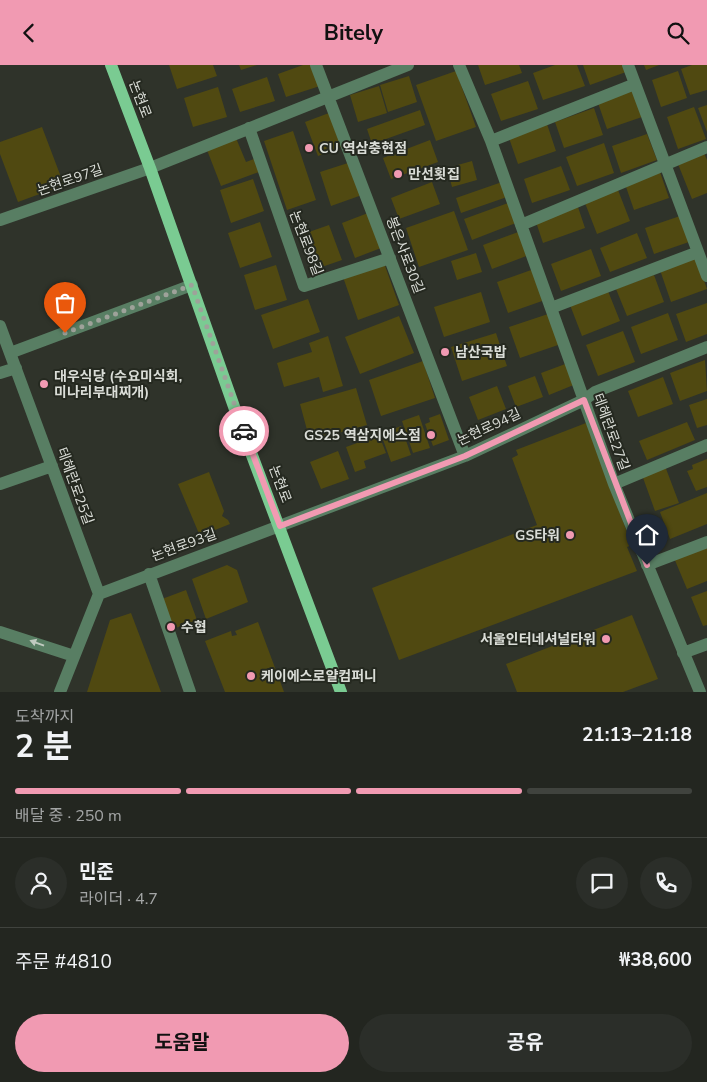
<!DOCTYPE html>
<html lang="ko">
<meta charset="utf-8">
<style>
:root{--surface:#232620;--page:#2b2e29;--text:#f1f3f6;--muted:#a3a5a5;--line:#40433e;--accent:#f19ab2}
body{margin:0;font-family:"Nunito Sans","Noto Sans KR",sans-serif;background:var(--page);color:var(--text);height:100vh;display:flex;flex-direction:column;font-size:19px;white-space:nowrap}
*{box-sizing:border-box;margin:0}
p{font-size:16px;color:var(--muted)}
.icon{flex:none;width:28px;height:28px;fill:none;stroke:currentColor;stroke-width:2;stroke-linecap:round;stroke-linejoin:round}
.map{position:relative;height:627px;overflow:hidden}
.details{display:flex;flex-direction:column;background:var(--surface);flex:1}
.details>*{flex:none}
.pin{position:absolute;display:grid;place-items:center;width:42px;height:42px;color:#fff;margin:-51px -21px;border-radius:50% 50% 50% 0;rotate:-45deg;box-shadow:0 0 5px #0007}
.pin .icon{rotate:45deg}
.courier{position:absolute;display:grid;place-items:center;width:50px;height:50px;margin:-25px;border:4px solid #f19ab2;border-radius:50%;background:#fff;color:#222;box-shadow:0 1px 6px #0007}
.overview em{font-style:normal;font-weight:700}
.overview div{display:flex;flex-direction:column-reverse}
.overview{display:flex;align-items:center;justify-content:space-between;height:85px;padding:0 15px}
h1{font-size:32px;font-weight:700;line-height:38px}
.bar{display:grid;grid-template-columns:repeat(4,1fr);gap:8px 5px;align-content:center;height:60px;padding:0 15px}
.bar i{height:6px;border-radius:4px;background:var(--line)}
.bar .current{background:var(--accent)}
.bar p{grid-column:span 4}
.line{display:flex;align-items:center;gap:12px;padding:0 15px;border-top:1px solid var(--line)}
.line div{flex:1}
.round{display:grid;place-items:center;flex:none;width:52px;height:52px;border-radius:26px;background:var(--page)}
.primary-button{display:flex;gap:10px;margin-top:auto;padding:10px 15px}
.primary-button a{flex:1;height:58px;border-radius:30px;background:var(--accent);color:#111;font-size:20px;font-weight:700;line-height:58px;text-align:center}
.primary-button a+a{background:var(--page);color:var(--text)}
header{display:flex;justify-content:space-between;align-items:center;height:65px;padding:0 15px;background:var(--accent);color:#111;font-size:22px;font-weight:700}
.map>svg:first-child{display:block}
</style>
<header><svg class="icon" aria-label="back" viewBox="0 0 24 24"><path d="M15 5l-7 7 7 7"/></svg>Bitely<svg class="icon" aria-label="search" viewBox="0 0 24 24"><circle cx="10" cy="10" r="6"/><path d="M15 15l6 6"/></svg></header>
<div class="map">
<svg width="707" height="627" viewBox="0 0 707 627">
<rect width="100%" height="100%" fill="#2f332a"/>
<!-- building -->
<path fill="#504911" d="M169,0H213L217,11L177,24Z
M239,0H257L241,5Z
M303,0H313L320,21L286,32L278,9Z
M478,0H519L522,8L485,20Z
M555,0H577L585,21L543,35L533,8Z
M583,0H624L626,7L590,20Z
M644,0H659L646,5Z
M692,0H707V25L690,30L681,4Z
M456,6L476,62L436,76L416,20Z
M678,6L687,33L661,42L652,15Z
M409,11L417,37L388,47L380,20Z
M267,12L275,36L240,47L232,24Z
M528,16L538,44L501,56L491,29Z
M379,21L387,48L358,57L350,30Z
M218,22L227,52L193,62L184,33Z
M633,26L642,52L607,64L598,38Z
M707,40V67L698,43Z
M694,42L706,74L678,84L667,52Z
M594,43L603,70L564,83L555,57Z
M420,45L425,60L372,79L367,64Z
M329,48L341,82L318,91L305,57Z
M547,59L556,86L518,99L509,73Z
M42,62L64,120L18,137L0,89V77Z
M293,66L316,135L287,145L264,76Z
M647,69L657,95L621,108L612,81Z
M236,73L246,97L254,94L259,107L221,121L207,85Z
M430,75L438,97L391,114L383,93Z
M604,78L614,108L577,121L566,92Z
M704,88L707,95V128L692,134L678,99Z
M472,96L477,115L452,122L447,103Z
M351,97L362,130L331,141L320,107Z
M561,101L570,125L532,138L524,114Z
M660,107L669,133L634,145L625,119Z
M253,114L264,146L231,158L220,125Z
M432,117L440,139L399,154L391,133Z
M502,117L507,132L461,148L456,133Z
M618,125L630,156L597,169L585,138Z
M508,138L516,158L472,175L464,154Z
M578,142L585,163L543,178L536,157Z
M454,146L468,185L419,202L406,163Z
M368,148L381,183L355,193L342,158Z
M680,151L689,177L654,189L645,163Z
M260,157L272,192L240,203L228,168Z
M329,160L342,195L316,204L303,169Z
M521,166L529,190L492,204L483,180Z
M637,168L647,193L610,207L600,183Z
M591,184L601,211L561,226L551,199Z
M476,188L482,207L457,215L451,196Z
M696,193L707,224L671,237L660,205Z
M384,198L399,240L358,255L343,212Z
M276,200L287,235L255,245L244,210Z
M534,204L545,235L508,248L497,217Z
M654,210L664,237L627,251L616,224Z
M608,226L620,256L582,271L570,240Z
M481,227L490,257L444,272L434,242Z
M308,234L320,267L273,284L261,250Z
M707,238V269L686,277L676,249Z
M551,248L561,279L520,293L509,262Z
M668,248L678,275L641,289L631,262Z
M399,251L414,288L360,309L345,272Z
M623,266L635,297L598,311L586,280Z
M496,268L507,301L462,316L451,282Z
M328,271L343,321L323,327L319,312L284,322L277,298L312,287L309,278Z
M705,295L707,326L680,336L670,308Z
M423,296L435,333L381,351L369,315Z
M568,298L576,319L549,330L541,308Z
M535,311L543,332L516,342L508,321Z
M663,312L673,339L638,352L628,326Z
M497,321L506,344L478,355L469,332Z
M356,323L367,360L310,376L300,339Z
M707,334V360L697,363L689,340Z
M440,349L449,375L433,381L425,359L430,357L429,353Z
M419,350L430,383L413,388L402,356Z
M687,357L695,375L647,395L639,376Z
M586,358L632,480L627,482L637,506L399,595L372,523L537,460L512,393L518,390L516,385Z
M401,361L411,390L391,397L381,369Z
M379,370L386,388L364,396L366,403L355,407L346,382Z
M338,386L349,414L321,424L310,397Z
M707,394V422L696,426L687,406L693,404L692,400Z
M665,401L679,438L655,446L642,410Z
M209,407L224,446L222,451L228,455L230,459L200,471L178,419Z
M707,428V459L670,474L660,447Z
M707,479V516L687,524L674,493Z
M227,500L237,505L248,537L206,554L192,514Z
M186,525L197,555L173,564L162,534Z
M707,526V560L703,561L691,532Z
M131,548L161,627H87L110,555Z
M632,550L658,614L623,627H517L506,599Z
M258,557L284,627H225L205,576L231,566L232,571L237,570L235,566Z"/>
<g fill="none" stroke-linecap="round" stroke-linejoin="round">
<!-- minor -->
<path stroke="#587e63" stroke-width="12" d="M316,0L465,391
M459,0L491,76L614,419L700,627
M628,0L707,211
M249,63L304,221L390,193
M491,76L635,19
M0,155L150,103L408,0
M521,160L707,82
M551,243L698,187
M0,261L99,529L60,627
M10,288L192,220
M0,308L16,303
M0,419L52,401
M614,419L707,380
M647,500L707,477
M149,509L190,627
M99,529L465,391L584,335L595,327L707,282
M0,567L74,591
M683,588L707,579"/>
<!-- major -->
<path stroke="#7acb92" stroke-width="12" d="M111,0L150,103L238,353L341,627"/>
</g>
<!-- one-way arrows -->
<defs><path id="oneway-solid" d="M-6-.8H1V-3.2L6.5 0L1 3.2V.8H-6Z" transform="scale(1.25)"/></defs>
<use fill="#c0cac0" href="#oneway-solid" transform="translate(37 578) rotate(-160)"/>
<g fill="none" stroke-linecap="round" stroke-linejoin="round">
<!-- done -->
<path stroke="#9ea29a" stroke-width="5" stroke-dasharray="0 9" d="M65,268L192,220L244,366"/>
<!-- route -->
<path stroke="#f19ab2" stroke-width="6" d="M244,366L280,461L465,391L584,335L647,500"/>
</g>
<!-- markers -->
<g fill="#f19ab2" stroke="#252920" stroke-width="2">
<circle cx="309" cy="83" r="5"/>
<circle cx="398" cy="109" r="5"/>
<circle cx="445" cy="287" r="5"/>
<circle cx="44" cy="319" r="5"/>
<circle cx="431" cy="370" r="5"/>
<circle cx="570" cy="470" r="5"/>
<circle cx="171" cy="562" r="5"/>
<circle cx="606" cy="574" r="5"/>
<circle cx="251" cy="611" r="5"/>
</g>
<g text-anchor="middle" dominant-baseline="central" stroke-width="4" stroke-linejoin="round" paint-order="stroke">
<!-- street labels -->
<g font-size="14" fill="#daddd7" stroke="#252920">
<text transform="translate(140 34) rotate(69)">논현로</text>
<text transform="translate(70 115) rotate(-19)">논현로97길</text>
<text transform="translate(306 178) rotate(69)">논현로98길</text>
<text transform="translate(405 190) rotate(69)">봉은사로30길</text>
<text transform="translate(489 362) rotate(-25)">논현로94길</text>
<text transform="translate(611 367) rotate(70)">테헤란로27길</text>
<text transform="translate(280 419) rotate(69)">논현로</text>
<text transform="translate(75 421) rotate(70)">테헤란로25길</text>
<text transform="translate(184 480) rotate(-20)">논현로93길</text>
</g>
<!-- poi labels -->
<g font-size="14" font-weight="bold" fill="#daddd7" stroke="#252920" text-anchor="start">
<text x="319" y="83">CU 역삼충현점</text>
<text x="408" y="109">만선횟집</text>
<text x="455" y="287">남산국밥</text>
<text x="54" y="311">대우식당 (수요미식회,<tspan x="54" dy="16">미나리부대찌개)</tspan></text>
<text x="421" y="370" text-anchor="end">GS25 역삼지에스점</text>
<text x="560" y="470" text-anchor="end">GS타워</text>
<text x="181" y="562">수협</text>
<text x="596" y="574" text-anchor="end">서울인터네셔널타워</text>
<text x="261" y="611">케이에스로얄컴퍼니</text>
</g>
</g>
</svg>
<div class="pin" style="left:65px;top:268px;background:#ea580c"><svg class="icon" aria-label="bag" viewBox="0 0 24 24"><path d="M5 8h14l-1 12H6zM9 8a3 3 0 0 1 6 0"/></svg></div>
<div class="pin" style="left:647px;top:500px;background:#1f2937"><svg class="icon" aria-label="home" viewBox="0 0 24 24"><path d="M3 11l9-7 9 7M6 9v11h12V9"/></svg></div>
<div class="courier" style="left:244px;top:366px"><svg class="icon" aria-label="car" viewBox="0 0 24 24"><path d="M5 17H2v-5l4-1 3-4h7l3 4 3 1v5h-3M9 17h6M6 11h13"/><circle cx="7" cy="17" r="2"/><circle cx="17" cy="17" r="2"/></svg></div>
</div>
<section class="details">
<div class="overview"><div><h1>2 분</h1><p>도착까지</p></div><em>21:13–21:18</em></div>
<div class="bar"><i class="current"></i><i class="current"></i><i class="current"></i><i></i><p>배달 중 · 250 m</p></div>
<div class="line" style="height:90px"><a class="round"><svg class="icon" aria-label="person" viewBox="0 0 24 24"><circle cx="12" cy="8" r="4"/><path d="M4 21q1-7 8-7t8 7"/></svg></a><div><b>민준</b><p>라이더 · 4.7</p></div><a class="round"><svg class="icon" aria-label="chat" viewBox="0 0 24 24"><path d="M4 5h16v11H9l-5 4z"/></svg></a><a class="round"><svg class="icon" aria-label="phone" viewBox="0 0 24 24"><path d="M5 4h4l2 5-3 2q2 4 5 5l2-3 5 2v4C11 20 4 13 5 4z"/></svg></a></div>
<div class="line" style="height:65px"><div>주문 #4810</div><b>₩38,600</b></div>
<div class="primary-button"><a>도움말</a><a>공유</a></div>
</section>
